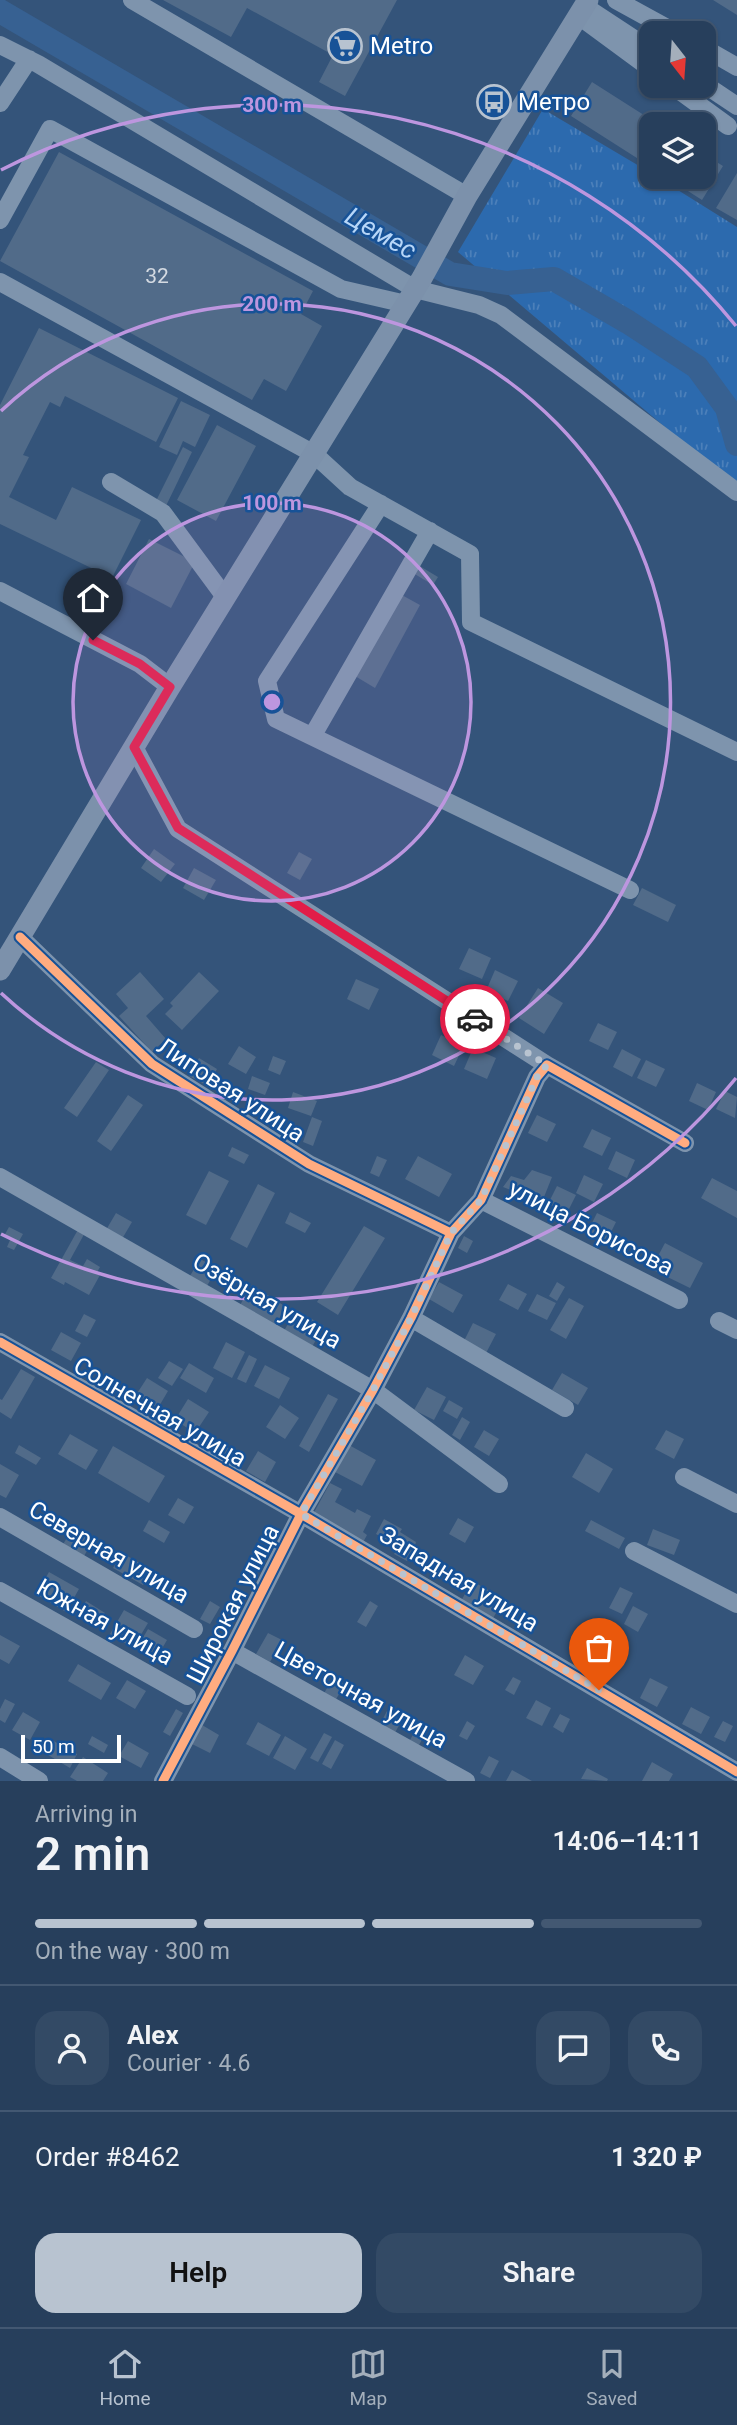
<!DOCTYPE html>
<meta charset="utf-8">
<style>
:root{--surface:#273f5c;--page:#334a65;--text:#f1f3f6;--muted:#a4afbb;--line:#435872;--accent:#b8c3d0}
body{margin:0;font-family:Roboto,sans-serif;background:var(--page);color:var(--text);height:100vh;display:flex;flex-direction:column;font-size:26px;white-space:nowrap}
*{box-sizing:border-box;margin:0}
p{font-size:23px;color:var(--muted)}
.icon{flex:none;width:38px;height:38px;fill:none;stroke:currentColor;stroke-width:2;stroke-linecap:round;stroke-linejoin:round}
.map{position:relative;height:1781px;overflow:hidden}
.panel{display:flex;flex-direction:column;background:var(--surface);flex:1}
.panel>*{flex:none}
.needle{width:46px;rotate:163deg}
.controls{position:absolute;left:639px;top:21px;display:grid;gap:14px}
.controls a{display:grid;place-items:center;width:77px;height:77px;border-radius:14px;background:var(--surface);box-shadow:0 2px 5px #0004,0 0 0 2px var(--line);font-size:35px}
.scale{position:absolute;left:21px;bottom:18px;width:100px;box-sizing:border-box;padding-left:7px;border:4px solid #fff;border-top:0;font-size:19px;line-height:24px;white-space:nowrap;color:#fff;-webkit-text-stroke:5px #175297;paint-order:stroke}
.pin{position:absolute;display:grid;place-items:center;width:60px;height:60px;color:#fff;margin:-72px -30px;border-radius:50% 50% 50% 0;rotate:-45deg;box-shadow:0 0 7px #0007}
.pin .icon{rotate:45deg}
.courier{position:absolute;display:grid;place-items:center;width:70px;height:70px;margin:-35px;border:5px solid #e11d48;border-radius:50%;background:#fff;color:#222;box-shadow:0 2px 9px #0007}
.summary em{font-style:normal;font-weight:600}
.summary div{display:flex;flex-direction:column-reverse}
.summary{display:flex;align-items:center;justify-content:space-between;height:119px;padding:0 35px}
h1{font-size:46px;font-weight:600;line-height:52px}
.bar{display:grid;grid-template-columns:repeat(4,1fr);gap:10px 7px;align-content:center;height:84px;padding:0 35px}
.bar i{height:9px;border-radius:5px;background:var(--line)}
.bar .active{background:var(--accent)}
.bar p{grid-column:span 4}
.line{display:flex;align-items:center;gap:18px;padding:0 35px;border-top:2px solid var(--line)}
.line div{flex:1}
.round{display:grid;place-items:center;flex:none;width:74px;height:74px;border-radius:21px;background:var(--page)}
.cta{display:flex;gap:14px;margin-top:auto;padding:14px 35px}
.cta a{flex:1;height:80px;border-radius:21px;background:var(--accent);color:#111;font-size:28px;font-weight:600;line-height:80px;text-align:center}
.cta a+a{background:var(--page);color:var(--text)}
.dock{display:flex;justify-content:space-around;align-items:center;height:98px;border-top:2px solid var(--line);background:var(--surface);font-size:19px;color:var(--muted)}
.dock a{display:grid;justify-items:center;gap:4px}
.dock .active{color:var(--accent)}
.map>svg:first-child{display:block}
</style>
<div class="map">
<svg width="737" height="1781" viewBox="0 0 737 1781">
<defs>
<pattern id="grass-tufts" width="24" height="20" patternUnits="userSpaceOnUse" patternTransform="scale(1.75)"><rect width="24" height="20" fill="#2c6aae"/><path d="M3 7l-1-3M5 7V3M7 7l1-3M15 17l-1-3M17 17v-4M19 17l1-3" fill="none" stroke="#4c80ba"/></pattern>
</defs>
<rect width="100%" height="100%" fill="#34547a"/>
<!-- grass -->
<path fill="url(#grass-tufts)" d="M543,109L651,173V177H657L737,227V488L458,252Z"/>
<g fill="none" stroke-linecap="round" stroke-linejoin="round">
<!-- river -->
<path stroke="#376192" stroke-width="24" d="M0,11L450,274L507,283L554,279L628,322L697,367L727,408L737,444"/>
</g>
<!-- building -->
<path fill="#516b89" d="M163,0H397L345,96L319,82L333,55L247,8L231,37Z
M713,0H737V15Z
M592,82L658,124H651V167L571,116Z
M59,152L313,291L301,314L322,326L286,391L264,379L252,400L0,261Z
M704,154L723,166L702,200L666,177H704Z
M737,173V220L716,208Z
M39,328L178,398L156,442L65,396L60,407L50,402L23,455L29,457L9,497L56,520L72,487L141,520L112,578L0,524V405Z
M181,401L210,415L195,447L183,441L177,455L159,447Z
M217,425L256,446L216,521L177,500Z
M183,447L192,452L165,508L155,503Z
M149,539L195,562L171,608L126,584Z
M418,565L438,577L433,585L413,573Z
M400,594L420,605L375,688L355,676Z
M154,849L175,864L161,882L141,868Z
M299,852L312,859L300,880L287,873Z
M194,868L216,880L204,900L183,888Z
M642,888L676,905L668,922L633,905Z
M469,948L491,958L482,979L459,969Z
M495,970L518,981L508,1001L486,991Z
M140,972L164,999L146,1016L166,1039L152,1052L119,1016L128,1008L116,994Z
M199,972L219,991L182,1030L165,1014L173,1006L170,1003Z
M356,979L379,989L369,1010L347,999Z
M538,988L563,1003L544,1034L519,1018Z
M598,1023L617,1032L608,1050L589,1041Z
M441,1035L464,1045L454,1066L432,1055Z
M239,1046L256,1057L246,1074L228,1064Z
M473,1048L496,1058L487,1079L464,1069Z
M622,1049L641,1059L632,1077L613,1067Z
M273,1056L286,1061L280,1075L268,1070Z
M199,1058L217,1069L208,1086L189,1076Z
M646,1060L665,1069L656,1087L637,1078Z
M96,1062L109,1070L77,1117L64,1108Z
M252,1076L270,1083L265,1095L248,1089Z
M697,1083L716,1092L708,1110L689,1101Z
M725,1091L737,1097L735,1118L716,1109Z
M293,1092L317,1101L311,1116L288,1108Z
M128,1095L143,1105L111,1151L97,1141Z
M537,1115L556,1124L547,1142L528,1133Z
M312,1117L322,1121L313,1146L303,1142Z
M592,1129L611,1138L602,1156L583,1147Z
M232,1147L249,1155L244,1164L228,1156Z
M616,1151L635,1160L627,1178L608,1169Z
M377,1156L387,1160L379,1177L370,1173Z
M418,1156L452,1174L439,1197L405,1179Z
M532,1170L552,1177L542,1202L503,1187L511,1176L524,1180Z
M209,1171L229,1181L206,1225L186,1215Z
M584,1175L603,1184L594,1202L576,1193Z
M712,1178L737,1191V1218L701,1198Z
M258,1184L275,1193L247,1248L230,1239Z
M557,1186L576,1195L567,1213L548,1204Z
M290,1212L311,1223L305,1233L285,1223Z
M116,1213L132,1222L122,1239L106,1230Z
M597,1213L616,1222L607,1240L588,1231Z
M80,1226L87,1229L70,1260L83,1266L87,1259L100,1267L96,1274L100,1275L89,1295L65,1282L64,1285L51,1278Z
M364,1226L385,1238L338,1315L317,1302Z
M9,1227L23,1234L14,1250L7,1247L10,1240L4,1236Z
M464,1236L473,1241L467,1253L458,1248Z
M665,1243L703,1263L690,1288L651,1269Z
M200,1259L217,1268L207,1286L190,1276Z
M439,1282L463,1295L453,1313L429,1299Z
M557,1282L565,1287L557,1301L549,1296Z
M508,1284L527,1294L518,1310L499,1300Z
M252,1285L286,1307L274,1327L240,1305Z
M537,1294L556,1303L547,1320L528,1311Z
M569,1298L584,1306L566,1339L550,1330Z
M296,1310L324,1326L309,1352L281,1336Z
M84,1314L96,1320L87,1337L75,1331Z
M473,1323L496,1334L485,1355L463,1343Z
M61,1332L81,1343L71,1361L51,1350Z
M226,1342L245,1352L232,1378L213,1368Z
M249,1355L257,1359L246,1383L237,1379Z
M169,1361L183,1369L172,1386L158,1378Z
M189,1363L214,1378L206,1393L180,1378Z
M265,1365L290,1378L279,1399L254,1386Z
M21,1369L35,1377L11,1419L0,1412V1399L2,1400Z
M562,1373L588,1388L578,1405L552,1390Z
M147,1378L168,1391L158,1408L136,1395Z
M427,1387L446,1397L434,1420L414,1410Z
M328,1394L338,1399L309,1452L299,1446Z
M188,1399L209,1412L195,1433L175,1420Z
M449,1400L463,1408L457,1419L443,1411Z
M280,1405L299,1418L285,1439L266,1427Z
M462,1417L470,1422L460,1440L452,1435Z
M484,1430L499,1439L489,1456L474,1447Z
M666,1430L684,1439L674,1459L655,1449Z
M70,1434L98,1450L86,1470L58,1454Z
M218,1442L237,1453L227,1469L209,1458Z
M19,1445L41,1458L36,1465L15,1453Z
M349,1445L376,1460L362,1486L335,1472Z
M113,1446L165,1476L149,1503L98,1473Z
M258,1451L276,1462L265,1482L246,1471Z
M586,1453L613,1469L599,1493L572,1477Z
M0,1464L19,1475L6,1498L0,1495Z
M330,1483L342,1489L335,1502L355,1513L357,1509L371,1516L363,1532L367,1535L361,1546L311,1518Z
M178,1498L194,1507L184,1524L168,1515Z
M458,1518L474,1527L465,1543L449,1534Z
M384,1519L402,1529L400,1532L416,1542L415,1545L420,1548L415,1555L412,1553L407,1561L394,1554L401,1542L396,1539L394,1544L376,1534Z
M149,1520L170,1532L164,1543L143,1531Z
M591,1520L625,1538L619,1549L585,1531Z
M66,1522L94,1538L83,1558L62,1546L68,1536L60,1531Z
M653,1529L680,1540L674,1555L647,1545Z
M122,1553L152,1570L143,1585L113,1568Z
M49,1572L79,1589L66,1612L36,1594Z
M472,1581L504,1599L492,1620L460,1603Z
M620,1587L633,1593L622,1614L609,1608Z
M86,1601L105,1613L97,1626L78,1615Z
M210,1601L220,1607L210,1624L200,1619Z
M370,1601L378,1606L366,1627L357,1622Z
M633,1606L648,1614L638,1632L624,1624Z
M124,1610L148,1623L133,1648L110,1634Z
M148,1629L167,1640L156,1659L137,1648Z
M268,1633L282,1640L270,1662L256,1654Z
M0,1635L20,1646L9,1664L0,1659Z
M465,1655L484,1666L473,1685L454,1675Z
M78,1664L111,1683L101,1700L68,1681Z
M513,1677L521,1681L514,1695L505,1690Z
M333,1678L345,1684L335,1701L323,1695Z
M650,1678L668,1687L657,1707L640,1698Z
M127,1680L146,1691L135,1709L116,1698Z
M5,1699L15,1704L5,1723L0,1720V1709Z
M536,1700L551,1708L542,1726L526,1718Z
M691,1707L710,1717L701,1734L682,1724Z
M176,1709L183,1713L170,1736L163,1732Z
M387,1711L402,1720L392,1738L377,1730Z
M23,1712L40,1722L30,1740L12,1730Z
M560,1714L570,1719L563,1733L553,1727Z
M467,1721L475,1726L467,1740L459,1736Z
M723,1721L733,1726L725,1742L714,1737Z
M258,1722L281,1735L269,1756L246,1744Z
M419,1723L428,1728L418,1747L409,1742Z
M202,1725L219,1735L210,1753L192,1744Z
M324,1733L332,1737L318,1762L310,1758Z
M92,1736L108,1745L104,1753L88,1744Z
M285,1736L307,1749L295,1770L273,1758Z
M50,1739L77,1754L70,1768L43,1752Z
M335,1740L344,1745L331,1769L322,1764Z
M128,1741L149,1753L141,1768L119,1756Z
M489,1756L499,1761L490,1778L480,1773Z
M83,1757L108,1773L103,1781H77L70,1777Z
M652,1762L673,1774L669,1781H642Z
M587,1768L608,1779L607,1781L581,1779Z
M512,1770L532,1781H506Z"/>
<g fill="none" stroke-linecap="round" stroke-linejoin="round">
<!-- minor -->
<path stroke="#7e94ad" stroke-width="18" d="M132,0L467,196
M616,0L676,33
M584,6L651,50
M579,16L651,69
M0,45L38,64L415,289L479,305L501,315L737,492
M704,48L737,67
M704,84L737,106
M673,86L728,126
M0,103L29,59
M0,220L50,129L341,289L406,304
M0,282L314,454L350,487L470,554L471,622L737,752
M111,482L163,513L225,597
M381,504L267,681L276,719L630,890
M0,591L140,664L170,687
M313,735L430,531
M134,747L178,829L547,1065
M20,937L152,1064L309,1164L451,1233
M0,1177L373,1390L499,1484
M481,1200L679,1300
M411,1318L565,1408
M719,1321L737,1330
M0,1342L301,1514L737,1772
M684,1477L737,1504
M0,1517L194,1629
M634,1551L737,1604
M0,1591L187,1696
M232,1651L466,1781
M0,1757L39,1781
M163,1781L232,1651L301,1514L373,1390L411,1318L451,1233L481,1200L537,1077L547,1065L685,1143"/>
<!-- major -->
<path stroke="#7c91ab" stroke-width="21" d="M0,970L170,687L422,278L467,196L588,0"/>
<!-- cycleway casing -->
<g stroke="#175297" stroke-width="13">
<path id="cycleway" d="M20,937L152,1064L309,1164L451,1233
M0,1342L301,1514L737,1772
M163,1781L232,1651L301,1514L373,1390L411,1318L451,1233L481,1200L537,1077L547,1065L685,1143"/>
</g>
<!-- cycleway -->
<use href="#cycleway" stroke="#ffac80" stroke-width="9"/>
</g>
<g fill="none" stroke-linecap="round" stroke-linejoin="round">
<!-- done -->
<path stroke="#b8c3d0" stroke-width="7" stroke-dasharray="0 12.6" d="M475,1019L547,1065L537,1077L481,1200L451,1233L411,1318L373,1390L301,1514L599,1690"/>
<!-- route -->
<path stroke="#e11d48" stroke-width="9" d="M93,640L140,664L170,687L134,747L178,828L475,1019"/>
</g>
<!-- distance rings -->
<circle cx="272" cy="702" r="199" fill="#bd96df" fill-opacity=".12"/>
<g fill="none" stroke="#bd96df" stroke-width="3.5">
<circle cx="272" cy="702" r="199"/>
<path d="M1 411A398 398 0 1 1 1 993"/>
<path d="M736 1078A597 597 0 0 1 1 1234M1 170A597 597 0 0 1 736 326"/>
</g>
<!-- icons -->
<defs>
<g id="supermarket-ring" transform="scale(1.75)"><circle r="9.5" fill="#175297" stroke="#b8c3d0" stroke-width="1.5"/><path d="M-6-5.5h2.5l.6 2H6L4.5 2H-2.5L-4.4-4H-6ZM-1.5 3.2a1.3 1.3 0 1 0 .1 0ZM3 3.2a1.3 1.3 0 1 0 .1 0Z" fill="#b8c3d0"/></g>
<g id="bus-ring" transform="scale(1.75)"><circle r="9.5" fill="#175297" stroke="#b8c3d0" stroke-width="1.5"/><path d="M-5-6H5V4H4V6H2V4H-2V6H-4V4H-5ZM-3.5-4V0h7V-4ZM-3.5 1.2v1.5H-2V1.2ZM2 1.2v1.5H3.5V1.2Z" fill="#b8c3d0"/></g>
</defs>
<g fill-rule="evenodd">
<use href="#supermarket-ring" x="345" y="46"/>
<use href="#bus-ring" x="494" y="102"/>
</g>
<g text-anchor="middle" dominant-baseline="central" stroke-width="5" stroke-linejoin="round" paint-order="stroke">
<!-- number labels -->
<g font-size="21" fill="#d4dae2">
<text x="157" y="276">32</text>
</g>
<!-- poi labels -->
<g font-size="24" fill="#fff" stroke="#175297" text-anchor="start">
<text x="370" y="46">Metro</text>
<text x="518" y="102">Метро</text>
</g>
<!-- street labels -->
<g font-size="24" fill="#fff" stroke="#175297">
<text transform="translate(231 1090) rotate(33)">Липовая улица</text>
<text transform="translate(591 1228) rotate(27)">улица Борисова</text>
<text transform="translate(267 1301) rotate(30)">Озёрная улица</text>
<text transform="translate(160 1412) rotate(30)">Солнечная улица</text>
<text transform="translate(109 1552) rotate(30)">Северная улица</text>
<text transform="translate(459 1579) rotate(31)">Западная улица</text>
<text transform="translate(233 1604) rotate(-63)">Широкая улица</text>
<text transform="translate(105 1622) rotate(29)">Южная улица</text>
<text transform="translate(361 1695) rotate(29)">Цветочная улица</text>
</g>
<!-- water labels -->
<g font-size="26" font-style="italic" fill="#b7d6f8" stroke="#175297">
<text transform="translate(381 233) rotate(30)">Цемес</text>
</g>
</g>
<circle cx="272" cy="702" r="10" fill="#bd96df" stroke="#175297" stroke-width="3.5"/>
<g font-size="21" text-anchor="middle" font-weight="bold" fill="#bd96df" stroke="#175297" stroke-width="5" stroke-linejoin="round" paint-order="stroke">
<text x="272" y="112">300 m</text>
<text x="272" y="311">200 m</text>
<text x="272" y="510">100 m</text>
</g>
</svg>
<div class="controls">
<a><svg class="needle" viewBox="-14 -14 28 28"><path d="M0-13l5 13h-10z" fill="#e53935"/><path d="M0 13l5-13h-10z" fill="#a4afbb"/></svg></a>
<a><svg class="icon" aria-label="layers" viewBox="0 0 24 24"><path d="M12 4l9 5-9 5-9-5zM3 14l9 5 9-5"/></svg></a>
</div>
<div class="scale">50 m</div>
<div class="pin" style="left:599px;top:1690px;background:#ea580c"><svg class="icon" aria-label="bag" viewBox="0 0 24 24"><path d="M5 8h14l-1 12H6zM9 8a3 3 0 0 1 6 0"/></svg></div>
<div class="pin" style="left:93px;top:640px;background:#1f2937"><svg class="icon" aria-label="home" viewBox="0 0 24 24"><path d="M3 11l9-7 9 7M6 9v11h12V9"/></svg></div>
<div class="courier" style="left:475px;top:1019px"><svg class="icon" aria-label="car" viewBox="0 0 24 24"><path d="M5 17H2v-5l4-1 3-4h7l3 4 3 1v5h-3M9 17h6M6 11h13"/><circle cx="7" cy="17" r="2"/><circle cx="17" cy="17" r="2"/></svg></div>
</div>
<section class="panel">
<div class="summary"><div><h1>2 min</h1><p>Arriving in</p></div><em>14:06–14:11</em></div>
<div class="bar"><i class="active"></i><i class="active"></i><i class="active"></i><i></i><p>On the way · 300 m</p></div>
<div class="line" style="height:126px"><a class="round"><svg class="icon" aria-label="person" viewBox="0 0 24 24"><circle cx="12" cy="8" r="4"/><path d="M4 21q1-7 8-7t8 7"/></svg></a><div><b>Alex</b><p>Courier · 4.6</p></div><a class="round"><svg class="icon" aria-label="chat" viewBox="0 0 24 24"><path d="M4 5h16v11H9l-5 4z"/></svg></a><a class="round"><svg class="icon" aria-label="phone" viewBox="0 0 24 24"><path d="M5 4h4l2 5-3 2q2 4 5 5l2-3 5 2v4C11 20 4 13 5 4z"/></svg></a></div>
<div class="line" style="height:91px"><div>Order #8462</div><b>1 320 ₽</b></div>
<div class="cta"><a>Help</a><a>Share</a></div>
</section>
<nav class="dock">
<a class="active"><svg class="icon" aria-label="home" viewBox="0 0 24 24"><path d="M3 11l9-7 9 7M6 9v11h12V9"/></svg>Home</a>
<a><svg class="icon" aria-label="map" viewBox="0 0 24 24"><path d="M3 6l6-2 6 2 6-2v14l-6 2-6-2-6 2zM9 4v14M15 6v14"/></svg>Map</a>
<a><svg class="icon" aria-label="saved" viewBox="0 0 24 24"><path d="M7 4h10v16l-5-4-5 4z"/></svg>Saved</a>
</nav>
